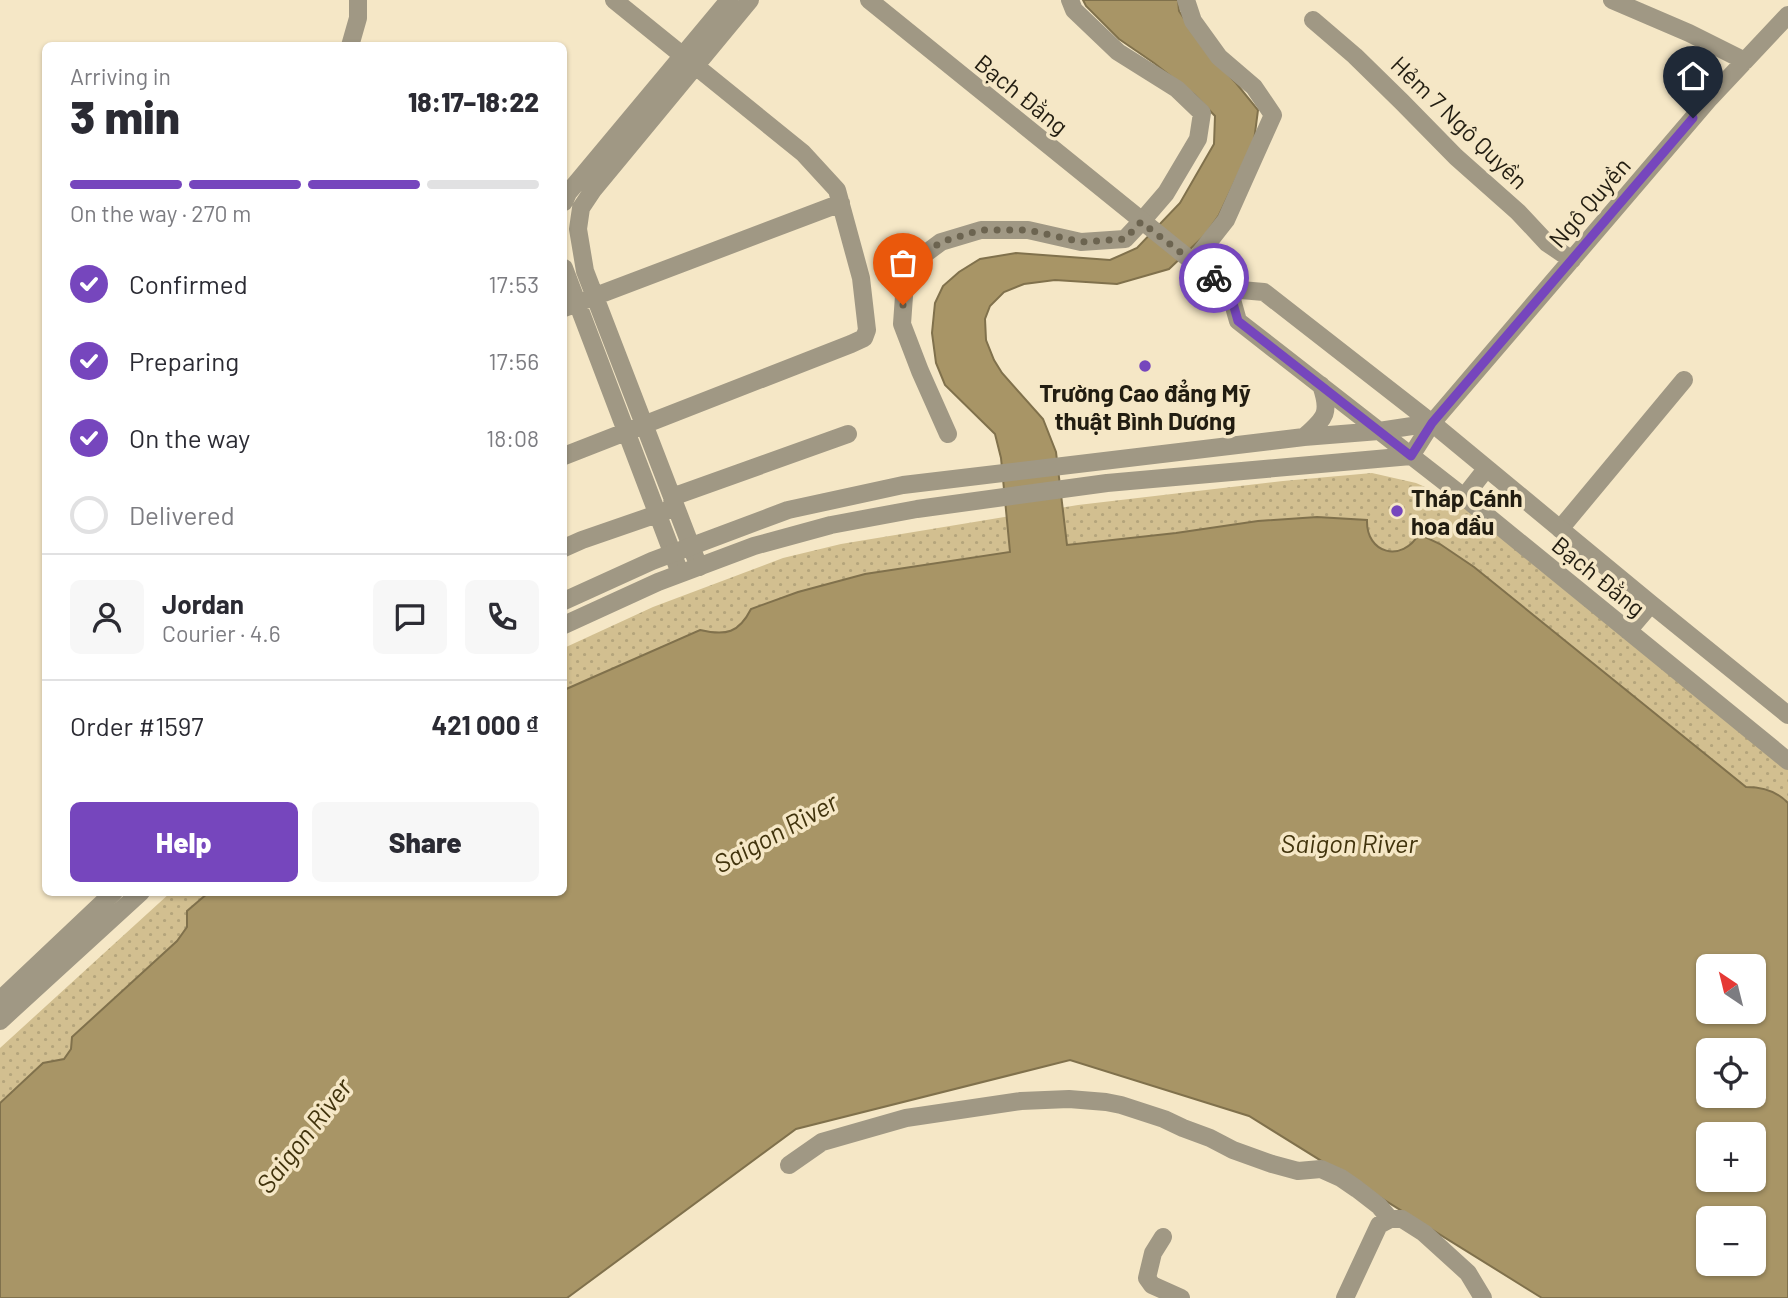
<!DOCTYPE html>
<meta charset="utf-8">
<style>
:root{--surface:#fff;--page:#f7f7f7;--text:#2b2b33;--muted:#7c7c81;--line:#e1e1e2;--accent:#7646bd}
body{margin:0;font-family:Barlow,sans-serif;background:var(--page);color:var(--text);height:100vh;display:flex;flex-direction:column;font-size:26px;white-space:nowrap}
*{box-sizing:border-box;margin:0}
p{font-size:23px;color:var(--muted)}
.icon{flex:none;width:38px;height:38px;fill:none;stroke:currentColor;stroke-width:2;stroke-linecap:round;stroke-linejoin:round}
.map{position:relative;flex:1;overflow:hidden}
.sheet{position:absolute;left:42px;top:42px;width:525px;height:854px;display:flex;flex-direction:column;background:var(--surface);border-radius:10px;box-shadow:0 2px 5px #0004}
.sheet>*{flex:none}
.needle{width:46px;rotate:325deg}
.tools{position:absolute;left:1696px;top:954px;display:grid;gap:14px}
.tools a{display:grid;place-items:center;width:70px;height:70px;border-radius:10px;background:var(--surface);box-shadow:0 2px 5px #0004;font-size:35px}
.pin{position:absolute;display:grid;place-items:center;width:60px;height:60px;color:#fff;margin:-72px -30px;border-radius:50% 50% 50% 0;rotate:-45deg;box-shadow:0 0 7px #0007}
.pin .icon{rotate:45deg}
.courier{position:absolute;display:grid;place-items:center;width:70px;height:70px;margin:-35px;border:5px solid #7646bd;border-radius:50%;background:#fff;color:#222;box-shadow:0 2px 9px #0007}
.head em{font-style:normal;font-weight:800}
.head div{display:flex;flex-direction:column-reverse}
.head{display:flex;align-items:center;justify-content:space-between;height:119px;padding:0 28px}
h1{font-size:46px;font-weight:800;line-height:52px}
.bar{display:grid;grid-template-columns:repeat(4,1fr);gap:10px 7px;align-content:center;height:84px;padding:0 28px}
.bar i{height:9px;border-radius:5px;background:var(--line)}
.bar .on{background:var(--accent)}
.bar p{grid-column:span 4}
.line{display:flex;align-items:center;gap:18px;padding:0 28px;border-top:2px solid var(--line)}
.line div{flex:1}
.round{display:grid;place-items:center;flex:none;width:74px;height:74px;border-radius:10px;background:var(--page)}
ol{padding:0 28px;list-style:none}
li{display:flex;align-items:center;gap:21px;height:77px}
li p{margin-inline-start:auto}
li .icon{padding:7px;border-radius:50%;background:var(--accent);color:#fff;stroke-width:4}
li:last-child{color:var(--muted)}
li i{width:38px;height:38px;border:4px solid var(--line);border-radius:50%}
.cta{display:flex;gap:14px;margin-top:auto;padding:14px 28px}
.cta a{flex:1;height:80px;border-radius:10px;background:var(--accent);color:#fff;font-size:28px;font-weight:800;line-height:80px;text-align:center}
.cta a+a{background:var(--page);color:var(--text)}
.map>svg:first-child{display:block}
</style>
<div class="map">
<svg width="1788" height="1298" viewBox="0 0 1788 1298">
<defs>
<pattern id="park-dots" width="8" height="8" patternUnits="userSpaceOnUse" patternTransform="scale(1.75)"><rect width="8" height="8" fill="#d2bf90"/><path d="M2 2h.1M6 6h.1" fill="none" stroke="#b4a47b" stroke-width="1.8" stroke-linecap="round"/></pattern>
</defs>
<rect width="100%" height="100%" fill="#f5e7c6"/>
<!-- park -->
<path fill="url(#park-dots)" d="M1372,473L1416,483L1464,504L1788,769V803C1778,792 1761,787 1746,787L1474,567L1440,544L1414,542C1390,563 1368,549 1367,520L1316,517L1258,521L1176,533L1010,552L865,574L798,592L745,621L732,632L716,634L700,630L564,690V648L653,607L783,558L841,544L1078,505L1283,481Z
M170,893H208L187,911V927L177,941L73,1037L71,1049L64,1059L43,1063L0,1103V1048Z"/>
<!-- water -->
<path fill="#a89566" stroke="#80714c" stroke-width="2" fill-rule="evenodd" d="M1083,0H1178L1179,11L1204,49L1236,83L1258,110L1254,141L1219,215L1205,235L1169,269L1117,284L1055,280L1024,284L1004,292L990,306L985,319L986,340L994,360L1002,373L1043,419L1056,452L1067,545L1176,533L1258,521L1317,517L1367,520C1366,554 1402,563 1419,534L1440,544L1474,567L1746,787C1762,787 1777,791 1788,803V1298H1542L1249,1116L1070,1060L796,1129L567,1298H0V1103L43,1063L64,1059L71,1049L72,1037L177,941L187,927V911L208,893L564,892V690L700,630C726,636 739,633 751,609L798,592L865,574L1010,552L1001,458L995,434L945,385L936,363L932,333L935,303L943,286L959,272L980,259L1016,253L1110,260L1137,248L1180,203L1214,144L1215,116L1195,95L1154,63L1119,39L1086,6ZM1708,966H1754V1012H1708ZM1708,1050H1754V1096H1708ZM1708,1134H1754V1180H1708ZM1708,1218H1754V1264H1708Z"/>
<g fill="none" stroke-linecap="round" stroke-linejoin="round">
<!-- minor -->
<path stroke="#a09884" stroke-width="18" d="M1186,0L1193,21L1219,57L1254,87L1273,115L1226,220L1193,262
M1612,0L1689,33L1745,61
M1313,20L1355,56L1402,102L1456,157L1518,212L1547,243L1572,260
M350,46L358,18V0
M564,202L568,193L729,0
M564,268L680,573
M564,308L841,203
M1432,423L1710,98L1788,15
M948,434L920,371L902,324L906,268L941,242L981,230H1028L1081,242L1125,239L1141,222L1166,193L1198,139L1202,113L1177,89L1118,52L1074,10L1070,0
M564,456L851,344L864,338L867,330L861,278L837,190L803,153L614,0
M1560,529L1684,380
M564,548L582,540L666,511L673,506L672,497L848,434
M699,567L585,271L578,229L581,208L593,190L750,0
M789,1165L822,1142L906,1118L1021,1101L1069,1099L1106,1102L1121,1105L1164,1119L1183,1128L1210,1138L1233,1150L1272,1164L1298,1171L1321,1169L1341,1178L1357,1189L1379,1206L1390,1219
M1163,1237L1153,1253L1147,1278L1152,1285L1181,1298
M1345,1298L1379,1225L1390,1219H1402L1424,1233L1468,1273L1483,1298"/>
<!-- tertiary -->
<path stroke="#a09884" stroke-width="18" d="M869,0L1193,262L1229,289L1264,292L1432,423L1651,604L1788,715
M1229,289L1238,321L1464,497L1788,761
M1304,437C1325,418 1331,414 1321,385
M1411,456L1432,423
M1464,497L1486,469
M564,601L652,561L788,510L903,485L1304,437L1379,431L1432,423
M564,625L658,582L754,546L831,525L917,509L1107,483L1411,456
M1628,631L1651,604
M0,1000L114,892
M0,1021L141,892"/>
</g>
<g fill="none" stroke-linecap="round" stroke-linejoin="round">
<!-- done -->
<path stroke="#6c6450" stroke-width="7" stroke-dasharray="0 12.6" d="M903,305L906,268L941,242L981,230H1028L1081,242L1125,239L1141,222L1214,278"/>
<!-- route -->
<path stroke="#7646bd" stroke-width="9" d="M1214,278L1229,289L1238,321L1411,456L1432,423L1693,118"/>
</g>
<!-- markers -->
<g fill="#7646bd" stroke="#f5e7c6" stroke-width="2.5">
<circle cx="1145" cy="366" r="7"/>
<circle cx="1397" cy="511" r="7"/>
</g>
<g text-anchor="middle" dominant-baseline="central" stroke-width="7" stroke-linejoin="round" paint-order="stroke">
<!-- street labels -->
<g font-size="24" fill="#221d11" stroke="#f5e7c6">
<text transform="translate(1022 94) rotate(39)">Bạch Đằng</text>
<text transform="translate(1460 122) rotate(44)">Hẻm 7 Ngô Quyền</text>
<text transform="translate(1589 202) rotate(-49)">Ngô Quyền</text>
<text transform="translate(1599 576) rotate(39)">Bạch Đằng</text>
</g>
<!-- poi labels -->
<g font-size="24" font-weight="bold" fill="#221d11" stroke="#f5e7c6">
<text x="1145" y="392">Trường Cao đẳng Mỹ<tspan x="1145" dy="28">thuật Bình Dương</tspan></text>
<text x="1411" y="497" text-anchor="start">Tháp Cánh<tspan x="1411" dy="28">hoa dầu</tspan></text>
</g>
<!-- water labels -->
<g font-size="26" font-style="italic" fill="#41330c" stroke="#f5e7c6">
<text transform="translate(775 832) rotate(-29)">Saigon River</text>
<text x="1349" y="842">Saigon River</text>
<text transform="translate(303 1135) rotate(-52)">Saigon River</text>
</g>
</g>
</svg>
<div class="tools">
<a><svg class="needle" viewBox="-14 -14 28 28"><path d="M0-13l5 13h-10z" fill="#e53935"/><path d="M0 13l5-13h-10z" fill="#7c7c81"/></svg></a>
<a><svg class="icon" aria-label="locate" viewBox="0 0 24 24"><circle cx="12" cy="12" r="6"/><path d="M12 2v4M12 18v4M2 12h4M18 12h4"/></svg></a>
<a>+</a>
<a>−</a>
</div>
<div class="pin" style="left:903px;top:305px;background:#ea580c"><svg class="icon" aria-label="bag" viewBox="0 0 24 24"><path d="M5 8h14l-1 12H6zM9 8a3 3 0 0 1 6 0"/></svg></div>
<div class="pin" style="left:1693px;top:118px;background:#1f2937"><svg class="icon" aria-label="home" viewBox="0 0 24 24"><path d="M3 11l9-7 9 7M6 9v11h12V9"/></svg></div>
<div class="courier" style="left:1214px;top:278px"><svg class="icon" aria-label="bike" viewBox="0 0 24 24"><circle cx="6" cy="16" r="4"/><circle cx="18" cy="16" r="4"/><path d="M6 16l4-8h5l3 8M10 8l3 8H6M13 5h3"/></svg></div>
<section class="sheet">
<div class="head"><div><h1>3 min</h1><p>Arriving in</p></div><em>18:17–18:22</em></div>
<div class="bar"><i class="on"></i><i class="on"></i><i class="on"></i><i></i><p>On the way · 270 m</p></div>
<ol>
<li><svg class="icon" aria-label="check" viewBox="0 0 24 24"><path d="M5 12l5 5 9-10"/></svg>Confirmed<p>17:53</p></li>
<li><svg class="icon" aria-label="check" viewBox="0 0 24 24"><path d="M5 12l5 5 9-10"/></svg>Preparing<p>17:56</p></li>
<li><svg class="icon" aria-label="check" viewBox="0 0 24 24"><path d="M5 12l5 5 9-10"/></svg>On the way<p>18:08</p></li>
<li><i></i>Delivered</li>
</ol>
<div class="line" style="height:126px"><a class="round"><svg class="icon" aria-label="person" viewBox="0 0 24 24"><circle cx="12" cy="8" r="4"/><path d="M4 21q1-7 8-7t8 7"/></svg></a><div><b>Jordan</b><p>Courier · 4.6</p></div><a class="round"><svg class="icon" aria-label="chat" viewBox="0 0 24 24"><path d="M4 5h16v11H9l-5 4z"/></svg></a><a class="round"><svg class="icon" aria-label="phone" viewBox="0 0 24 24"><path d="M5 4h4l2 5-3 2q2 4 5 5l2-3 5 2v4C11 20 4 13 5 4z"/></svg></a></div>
<div class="line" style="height:91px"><div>Order #1597</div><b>421 000 ₫</b></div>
<div class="cta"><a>Help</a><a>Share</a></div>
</section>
</div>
